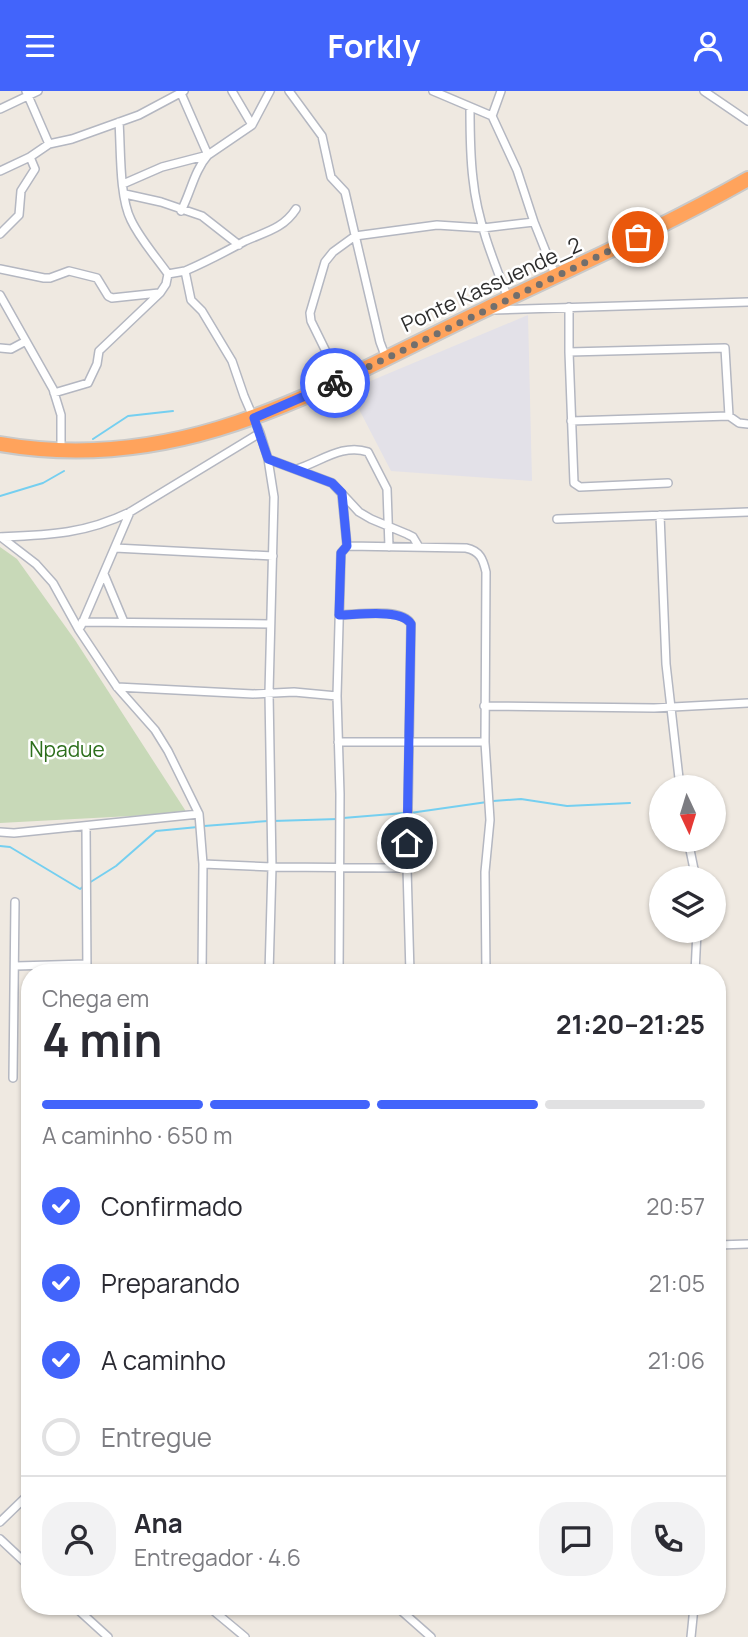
<!DOCTYPE html>
<html lang="pt">
<meta charset="utf-8">
<style>
:root{--surface:#fff;--page:#f2f2f3;--text:#2b2b33;--muted:#7c7c81;--line:#e1e1e2;--accent:#4264fb}
body{margin:0;font-family:Manrope,sans-serif;background:var(--page);color:var(--text);height:100vh;display:flex;flex-direction:column;font-size:26px;white-space:nowrap}
*{box-sizing:border-box;margin:0}
p{font-size:23px;color:var(--muted)}
.icon{flex:none;width:38px;height:38px;fill:none;stroke:currentColor;stroke-width:2;stroke-linecap:round;stroke-linejoin:round}
.map{position:relative;flex:1;overflow:hidden}
.side{position:absolute;left:21px;top:873px;width:705px;height:651px;display:flex;flex-direction:column;background:var(--surface);border-radius:28px;box-shadow:0 2px 5px #0004}
.side>*{flex:none}
.needle{width:46px;rotate:176deg}
.tools{position:absolute;left:649px;top:684px;display:grid;gap:14px}
.tools a{display:grid;place-items:center;width:77px;height:77px;border-radius:50%;background:var(--surface);box-shadow:0 2px 5px #0004;font-size:35px}
.pin{position:absolute;display:grid;place-items:center;width:60px;height:60px;color:#fff;margin:-30px;border:4px solid #fff;border-radius:50%;box-shadow:0 2px 7px #0007}
.courier{position:absolute;display:grid;place-items:center;width:70px;height:70px;margin:-35px;border:5px solid #4264fb;border-radius:50%;background:#fff;color:#222;box-shadow:0 2px 9px #0007}
.headline em{font-style:normal;font-weight:700}
.headline div{display:flex;flex-direction:column-reverse}
.headline{display:flex;align-items:center;justify-content:space-between;height:119px;padding:0 21px}
h1{font-size:46px;font-weight:700;line-height:52px}
.bar{display:grid;grid-template-columns:repeat(4,1fr);gap:10px 7px;align-content:center;height:84px;padding:0 21px}
.bar i{height:9px;border-radius:5px;background:var(--line)}
.bar .active{background:var(--accent)}
.bar p{grid-column:span 4}
.line{display:flex;align-items:center;gap:18px;padding:0 21px;border-top:2px solid var(--line)}
.line div{flex:1}
.round{display:grid;place-items:center;flex:none;width:74px;height:74px;border-radius:28px;background:var(--page)}
ol{padding:0 21px;list-style:none}
li{display:flex;align-items:center;gap:21px;height:77px}
li p{margin-inline-start:auto}
li .icon{padding:7px;border-radius:50%;background:var(--accent);color:#fff;stroke-width:4}
li:last-child{color:var(--muted)}
li i{width:38px;height:38px;border:4px solid var(--line);border-radius:50%}
header{display:flex;justify-content:space-between;align-items:center;height:91px;padding:0 21px;background:var(--accent);color:#fff;font-size:32px;font-weight:700}
.map>svg:first-child{display:block}
</style>
<header><svg class="icon" aria-label="menu" viewBox="0 0 24 24"><path d="M4 6h16M4 12h16M4 18h16"/></svg>Forkly<svg class="icon" aria-label="person" viewBox="0 0 24 24"><circle cx="12" cy="8" r="4"/><path d="M4 21q1-7 8-7t8 7"/></svg></header>
<div class="map">
<svg width="748" height="1546" viewBox="0 0 748 1546">
<rect width="100%" height="100%" fill="#efe9e1"/>
<!-- industrial -->
<path fill="#e3e1e8" d="M528,224L532,390L391,380L349,299Z"/>
<!-- cemetery -->
<path fill="#c8d9b8" d="M0,456L17,468L75,549L187,722L0,732Z"/>
<g fill="none" stroke-linecap="round" stroke-linejoin="round">
<!-- stream -->
<path stroke="#75cff0" stroke-width="2" d="M93,348L128,325L173,320
M0,405L43,392L64,380
M493,710L521,708L567,715L630,712
M410,722L487,711
M343,727L404,722
M273,730L338,728
M204,735L268,730
M0,755L10,756L80,798L84,795
M89,792L116,775L156,740L198,736"/>
<!-- street casing -->
<g stroke="#b4b7c1" stroke-width="10">
<path id="street" d="M26,0L49,53
M180,0L208,64C194,80 191,101 181,120
M232,0L252,34
M289,0L322,45L331,86L345,101L380,251L386,267
M433,0L492,25L517,79L534,131L556,186
M704,0L748,30
M470,17C470,41 470,64 473,88C477,129 493,169 508,207
M0,18L38,0
M492,25L501,0
M0,80L30,66L49,53L72,48L139,24L184,0
M123,93L162,76L208,64L252,34L270,0
M125,103L161,111L202,125L239,154
M0,143L19,124L21,100L35,78L30,66
M0,178L44,187H50L69,180L97,187L108,205L112,207L159,202
M185,180C206,171 225,161 245,150C265,141 283,138 296,118
M0,204L53,298L61,324V359
M569,216V261
M493,219L748,211
M0,257L11,258L26,250
M340,289L311,230L310,222L325,171L333,161L355,145L437,134L483,137L534,131
M54,302L88,292L97,273L99,260L160,202L166,193L168,183C156,166 140,148 131,129C119,105 121,58 119,31
M571,330L729,325L739,332L748,333
M260,342L268,368L274,406L269,602L272,776L269,882
M268,368L332,392L359,421L371,428L407,443L413,446L419,456
M297,378C320,371 343,352 368,361L387,398L389,456
M668,392L580,396L574,392L569,261L725,257L729,325
M342,404L347,455
M660,424L666,573L680,696
M557,428L748,421
M0,446C49,444 85,443 130,421L260,342L244,305L232,270L202,220L191,209L185,180L168,183
M1,446L36,473L53,492L79,539L117,596L155,639L168,660L199,723L203,773L202,882
M115,457L273,465
M104,483L124,531
M339,524C356,524 402,516 411,533L407,777
M82,531L270,533
M81,535L130,421
M117,596L253,603L294,601L337,605
M484,615L654,617L748,612
M338,651H485
M86,736L87,882
M0,741L14,742L199,723
M688,749L696,788
M203,773L272,776L407,777L410,882
M16,875L87,873
M339,882L340,703L337,605L341,462L347,455L466,457C480,460 483,468 486,481L485,651L490,729L485,781L486,882
M695,882L697,840
M13,987L15,811
M718,1154L748,1153
M0,1431L30,1402
M0,1448L30,1476
M75,1516L108,1546
M209,1516L245,1546
M397,1516L431,1546
M691,1546L694,1516"/>
</g>
<!-- highway casing -->
<g stroke="#c9c9c9" stroke-width="18">
<path id="highway" d="M0,353C185,385 323,296 482,220C571,177 662,137 748,88"/>
</g>
<!-- street -->
<use href="#street" stroke="#fff" stroke-width="7"/>
<!-- highway -->
<use href="#highway" stroke="#ffa35c" stroke-width="14"/>
</g>
<g fill="none" stroke-linecap="round" stroke-linejoin="round">
<!-- done -->
<path stroke="#726f6d" stroke-width="7" stroke-dasharray="0 12.6" d="M335,292L638,146"/>
<!-- route -->
<path stroke="#4264fb" stroke-width="9" d="M335,292L254,327L268,368L332,392L342,402L347,455L341,462L339,524C356,524 402,517 411,533L407,752"/>
</g>
<g text-anchor="middle" dominant-baseline="central" stroke-width="5" stroke-linejoin="round" paint-order="stroke">
<!-- street labels -->
<g font-size="21" fill="#2e2e2e" stroke="#fff">
<text transform="translate(491 193) rotate(-25)">Ponte Kassuende_2</text>
</g>
<!-- park labels -->
<g font-size="21" fill="#2c6e1b" stroke="#fff">
<text x="67" y="658">Npadue</text>
</g>
</g>
</svg>
<div class="tools">
<a><svg class="needle" viewBox="-14 -14 28 28"><path d="M0-13l5 13h-10z" fill="#e53935"/><path d="M0 13l5-13h-10z" fill="#7c7c81"/></svg></a>
<a><svg class="icon" aria-label="layers" viewBox="0 0 24 24"><path d="M12 4l9 5-9 5-9-5zM3 14l9 5 9-5"/></svg></a>
</div>
<div class="pin" style="left:638px;top:146px;background:#ea580c"><svg class="icon" aria-label="bag" viewBox="0 0 24 24"><path d="M5 8h14l-1 12H6zM9 8a3 3 0 0 1 6 0"/></svg></div>
<div class="pin" style="left:407px;top:752px;background:#1f2937"><svg class="icon" aria-label="home" viewBox="0 0 24 24"><path d="M3 11l9-7 9 7M6 9v11h12V9"/></svg></div>
<div class="courier" style="left:335px;top:292px"><svg class="icon" aria-label="bike" viewBox="0 0 24 24"><circle cx="6" cy="16" r="4"/><circle cx="18" cy="16" r="4"/><path d="M6 16l4-8h5l3 8M10 8l3 8H6M13 5h3"/></svg></div>
<section class="side">
<div class="headline"><div><h1>4 min</h1><p>Chega em</p></div><em>21:20–21:25</em></div>
<div class="bar"><i class="active"></i><i class="active"></i><i class="active"></i><i></i><p>A caminho · 650 m</p></div>
<ol>
<li><svg class="icon" aria-label="check" viewBox="0 0 24 24"><path d="M5 12l5 5 9-10"/></svg>Confirmado<p>20:57</p></li>
<li><svg class="icon" aria-label="check" viewBox="0 0 24 24"><path d="M5 12l5 5 9-10"/></svg>Preparando<p>21:05</p></li>
<li><svg class="icon" aria-label="check" viewBox="0 0 24 24"><path d="M5 12l5 5 9-10"/></svg>A caminho<p>21:06</p></li>
<li><i></i>Entregue</li>
</ol>
<div class="line" style="height:126px"><a class="round"><svg class="icon" aria-label="person" viewBox="0 0 24 24"><circle cx="12" cy="8" r="4"/><path d="M4 21q1-7 8-7t8 7"/></svg></a><div><b>Ana</b><p>Entregador · 4.6</p></div><a class="round"><svg class="icon" aria-label="chat" viewBox="0 0 24 24"><path d="M4 5h16v11H9l-5 4z"/></svg></a><a class="round"><svg class="icon" aria-label="phone" viewBox="0 0 24 24"><path d="M5 4h4l2 5-3 2q2 4 5 5l2-3 5 2v4C11 20 4 13 5 4z"/></svg></a></div>
</section>
</div>
